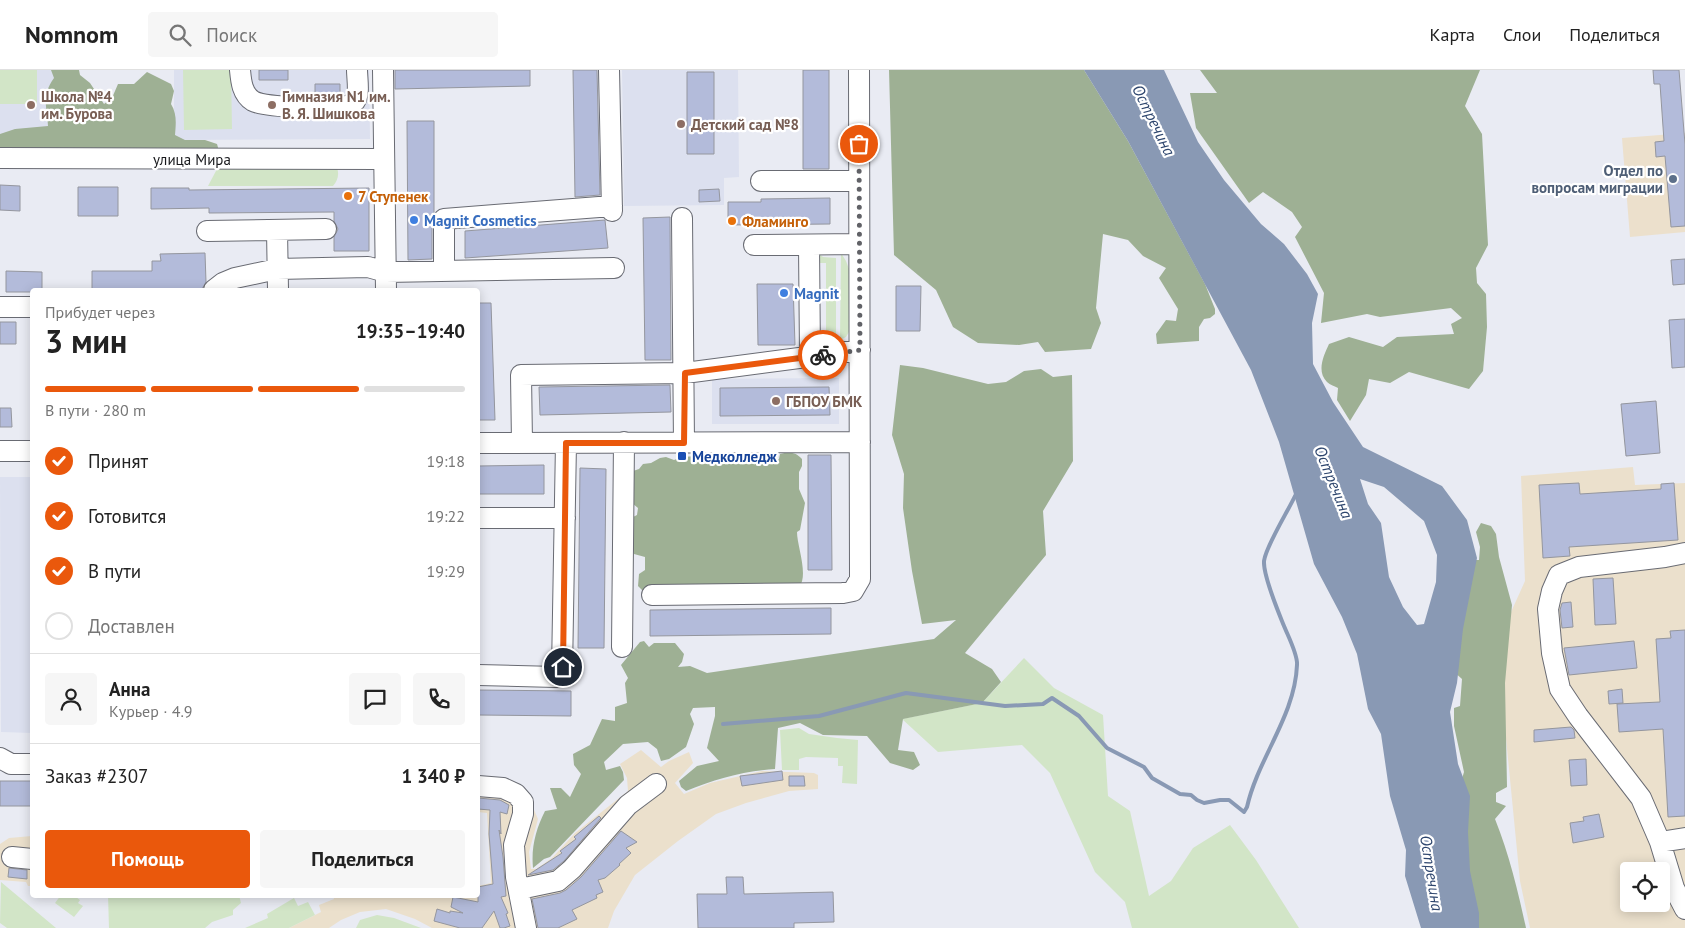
<!DOCTYPE html>
<html lang="ru">
<meta charset="utf-8">
<style>
:root{--surface:#fff;--page:#f6f6f6;--text:#222;--muted:#767676;--line:#e0e0e0;--accent:#ea580c}
body{margin:0;font-family:"PT Sans",sans-serif;background:var(--page);color:var(--text);height:100vh;display:flex;flex-direction:column;font-size:19px;white-space:nowrap}
*{box-sizing:border-box;margin:0}
p{font-size:16px;color:var(--muted)}
.icon{flex:none;width:28px;height:28px;fill:none;stroke:currentColor;stroke-width:2;stroke-linecap:round;stroke-linejoin:round}
.map{position:relative;flex:1;overflow:hidden}
.drawer{position:absolute;left:30px;top:218px;width:450px;height:610px;display:flex;flex-direction:column;background:var(--surface);border-radius:5px;box-shadow:0 2px 12px #0003}
.drawer>*{flex:none}
.buttons{position:absolute;left:1620px;top:792px;display:grid;gap:10px}
.buttons a{display:grid;place-items:center;width:50px;height:50px;border-radius:5px;background:var(--surface);box-shadow:0 2px 12px #0003;font-size:25px}
.pin{position:absolute;display:grid;place-items:center;width:42px;height:42px;color:#fff;margin:-21px;border:2px solid #fff;border-radius:50%;box-shadow:0 1px 5px #0007}
.courier{position:absolute;display:grid;place-items:center;width:50px;height:50px;margin:-25px;border:4px solid #ea580c;border-radius:50%;background:#fff;color:#222;box-shadow:0 1px 6px #0007}
.summary em{font-style:normal;font-weight:800}
.summary div{display:flex;flex-direction:column-reverse}
.summary{display:flex;align-items:center;justify-content:space-between;height:85px;padding:0 15px}
h1{font-size:32px;font-weight:800;line-height:38px}
.bar{display:grid;grid-template-columns:repeat(4,1fr);gap:8px 5px;align-content:center;height:60px;padding:0 15px}
.bar i{height:6px;border-radius:4px;background:var(--line)}
.bar .current{background:var(--accent)}
.bar p{grid-column:span 4}
.line{display:flex;align-items:center;gap:12px;padding:0 15px;border-top:1px solid var(--line)}
.line div{flex:1}
.round{display:grid;place-items:center;flex:none;width:52px;height:52px;border-radius:5px;background:var(--page)}
ol{padding:0 15px;list-style:none}
li{display:flex;align-items:center;gap:15px;height:55px}
li p{margin-inline-start:auto}
li .icon{padding:5px;border-radius:50%;background:var(--accent);color:#fff;stroke-width:4}
li:last-child{color:var(--muted)}
li i{width:28px;height:28px;border:2px solid var(--line);border-radius:50%}
.button{display:flex;gap:10px;margin-top:auto;padding:10px 15px}
.button a{flex:1;height:58px;border-radius:5px;background:var(--accent);color:#fff;font-size:20px;font-weight:800;line-height:58px;text-align:center}
.button a+a{background:var(--page);color:var(--text)}
header{display:flex;align-items:center;gap:30px;box-sizing:border-box;height:70px;padding:0 25px;background:var(--surface);border-bottom:1px solid var(--line)}
header strong{font-size:24px}
nav{display:flex;gap:28px;margin-inline-start:auto;font-size:18px}
.search{width:350px;height:45px;background:var(--page);display:flex;align-items:center;gap:12px;box-sizing:border-box;padding:0 18px;border-radius:5px;color:var(--muted);font-size:19px}
.map>svg:first-child{display:block}
</style>
<header>
<strong>Nomnom</strong>
<div class="search"><svg class="icon" aria-label="search" viewBox="0 0 24 24"><circle cx="10" cy="10" r="6"/><path d="M15 15l6 6"/></svg>Поиск</div>
<nav><a>Карта</a><a>Слои</a><a>Поделиться</a></nav>
</header>
<div class="map">
<svg width="1685" height="858" viewBox="0 0 1685 858">
<rect width="100%" height="100%" fill="#e9ebf3"/>
<!-- commercial -->
<path fill="#ece0cc" d="M1685,63V162L1630,167L1622,68Z"/>
<!-- industrial -->
<path fill="#ebe0cc" fill-rule="evenodd" d="M1633,397L1635,415L1685,413V858H1530L1520,811L1500,607L1507,551L1525,511L1521,406ZM1629,801H1661V834H1629Z
M641,680L661,697L669,691L689,682L693,693L675,713L684,724L710,713L762,701L814,703L818,705V719L789,721L746,733L716,744L678,771L635,805L614,841L608,858H432L415,849L386,839L360,842L341,850L329,858H289L321,842L319,835L334,829L333,825H443L450,828L452,825H455L474,828V825H478V816L491,813L487,743L478,742V712L531,733L538,749L529,782L531,799H536L552,788L575,763L628,721L627,708L620,694Z
M32,766V816H28L26,812L0,810V774L9,768Z"/>
<!-- built -->
<path fill="#dce0ef" d="M0,0H63V71H0Z
M174,0H369L370,69L174,70Z
M622,0H738L739,107L724,108V135L624,136Z
M839,308V354H712V309Z
M0,407H32V663L1,662Z"/>
<!-- green -->
<path fill="#d2e5c7" d="M0,0H37V34H0Z
M183,0H231L232,59L184,60Z
M336,96C340,103 338,110 333,116H208L217,99Z
M841,183L846,191L849,199V262L846,267L840,270Z
M819,184L823,187L836,188V270H831L826,266V193H817Z
M1024,588L1054,618L1103,645L1108,726L1130,741L1149,826L1171,811L1193,778L1230,755L1256,790L1299,858H1132L1125,832L1095,802L1050,703L1022,675L938,682L902,649L982,633Z
M799,658L809,664L837,668L858,670L857,714L842,713L843,696H838V688L806,687L799,689V700H782L780,660Z
M1,812L56,858H7L0,853Z
M61,825H73L80,830L78,833L83,836L74,847L55,833Z
M108,825H195L201,826L239,825L241,833L233,840V845L212,852L205,858H109Z
M294,828L298,836L308,832L315,845L289,858H245L268,848L267,844Z
M377,845L394,848L421,858H356L360,850Z"/>
<!-- forest -->
<path fill="#9eb094" d="M51,0H79L80,5L90,13L104,34L112,28L118,14H134L147,2L171,14L174,21L171,34C177,44 176,53 175,65L185,70H205L217,74L219,81L0,89V64L15,59L48,56C47,36 41,26 54,8Z
M889,0H1084L1128,71L1205,214L1215,239V244L1210,248L1204,249L1199,257V271L1157,274L1156,264L1166,250L1176,251L1178,239L1159,208L1166,198L1143,186L1128,170L1103,164L1096,238L1101,253L1091,279L1045,282L1038,272L1019,275L978,273L953,257L936,220L894,185Z
M1200,0H1480L1465,36L1482,64L1488,175L1476,198L1477,213L1486,224L1487,257L1483,301L1469,319L1409,302L1390,313L1369,309L1366,325L1350,351L1337,330L1338,318C1335,316 1330,315 1327,312C1316,301 1324,285 1329,274L1349,267L1383,277L1397,267L1454,264L1451,254L1462,248L1451,238L1380,247L1367,244L1321,253L1324,223L1295,167L1302,157L1292,142L1263,122L1249,133L1196,58L1190,23H1217Z
M900,295L923,298L988,314L1006,312L1024,301L1041,299L1053,307L1072,305L1073,391L1043,441L1046,485L965,583L992,599L1001,612L982,633L903,649L898,680L914,682L920,695L913,700L890,693L867,666L823,665L800,653L778,658L775,699C743,701 715,709 686,721L681,717L679,711L697,696L719,691L707,678L715,646V637L693,638L690,644L694,654L686,677L669,689L661,691L657,679L648,672L623,674L604,692L606,700L620,696L623,702L624,710L550,787L544,789L533,798C531,777 536,759 545,741L557,739L550,718H561L570,727L581,704L574,695L573,684L590,675L602,649L615,651V637L627,633L625,613L628,608L621,595L640,572L644,571L649,577L654,573H675L684,584L682,592L678,597L690,596L707,603L934,569L956,550L922,554L912,501L903,438L904,404L892,365Z
M762,382H766L776,391L779,389L780,384C789,381 796,382 802,389V396L799,402V419L805,433L800,460L797,462C797,476 809,506 799,517L642,520L638,516L639,504L645,500V487L634,484L632,476L633,472L631,470V448L637,445L638,438L632,433L633,401L639,399L643,394L651,393L660,388L666,387L674,390L682,387L697,386L699,389H702L704,386L708,385L717,389L730,386L736,388C742,381 751,385 759,387Z
M1481,453L1491,456L1496,464L1499,487L1512,535L1505,613L1507,717L1496,723V732L1506,736L1495,749C1509,784 1518,821 1526,858H1479L1469,833L1461,712L1464,702L1454,656V638L1460,636L1462,609L1453,601L1473,490H1479L1480,477L1476,462Z"/>
<!-- water -->
<path fill="#8999b4" fill-rule="evenodd" d="M1084,0H1164L1198,72L1224,110L1261,154L1284,174L1307,204L1318,224L1312,253L1313,294L1333,332L1363,377L1442,416L1467,450L1477,488L1463,559L1457,613L1450,642L1458,694L1470,726L1468,762L1470,801L1479,843V858H1421L1405,806L1406,780L1390,726L1381,664L1368,639L1357,584L1342,547L1314,494L1279,372L1251,300L1128,71ZM1360,409L1384,417L1424,451L1437,485L1436,512L1424,554L1417,555L1403,537L1389,507L1381,453L1368,434Z"/>
<g fill="none" stroke-linecap="round" stroke-linejoin="round">
<!-- stream -->
<path stroke="#8999b4" stroke-width="4" d="M723,654L819,646L906,623L1005,636L1043,634L1052,628L1079,646L1107,678L1144,697L1152,708L1180,724L1191,725L1197,730L1204,733L1220,730H1229L1244,742L1247,737C1258,688 1295,646 1297,595C1298,585 1288,566 1284,556C1278,541 1263,506 1264,491C1266,476 1288,441 1295,426L1299,422"/>
</g>
<!-- building -->
<path fill="#b3bbda" stroke="#94969e" d="M259,0H288V10H259Z
M395,0H530V16L395,19Z
M573,0H597L600,125L575,127Z
M803,0H829V99H803Z
M1653,0H1679L1685,74V156L1671,157L1665,86L1656,87L1655,72L1664,71L1660,14H1654Z
M687,2H714V84H687Z
M315,14H340V25L315,26Z
M407,51H434V143L432,149V189L408,190Z
M0,115L20,116V141L0,140Z
M78,117H118V146H78Z
M151,118H189V120L369,118V181H334V167L338,159L334,151V142L209,143V138L151,139Z
M719,119L720,131L699,132V120Z
M830,128V154L728,155V132H761V129Z
M670,147L671,290H645L643,148Z
M605,150L608,178L465,188V161Z
M205,183L206,212L202,219L92,220V201H152V191H161L160,184Z
M1685,189V214L1673,215L1671,190Z
M6,201L42,202V220H32V222H6Z
M757,214H793L795,275H758Z
M896,216H921L920,261H896Z
M478,233H491L495,350H478Z
M1685,249V297L1672,298L1669,250Z
M0,252H16V274H0Z
M670,315L671,342L540,345L539,317Z
M829,317L830,345L720,346V318Z
M1656,331L1660,383L1626,386L1621,334Z
M0,338H11L12,357H0Z
M808,385H831L832,500H808Z
M544,395V424H478V396Z
M580,398L606,399L604,578H578Z
M1579,413L1580,424L1661,419V414L1674,413L1678,470L1569,477L1570,486L1543,488L1539,415Z
M1613,508L1616,554L1595,555L1593,509Z
M1571,532L1573,557L1562,558L1560,540L1562,533Z
M831,538V564L650,566V540Z
M1685,560V746L1668,747L1663,659L1619,662L1617,634L1660,632L1656,569L1671,568L1670,561Z
M1634,571L1637,598L1569,605L1564,578Z
M1622,619L1623,633L1609,634L1608,621Z
M478,620L571,621V646L478,645Z
M1571,657L1574,660L1575,668L1534,672V660Z
M1586,689L1587,715L1571,716L1569,690Z
M782,701L783,710L742,716L740,706Z
M789,706H804L805,716H789Z
M0,711H32V736H0Z
M478,728L500,730L509,735L507,744L500,742L501,764L499,760L503,787L506,826L501,827L508,843L506,844L510,856L504,858H500L494,841L482,858H460L434,851L437,839L450,843V841L463,843L451,837L453,827L478,832V817L493,814L489,764L490,740L478,739Z
M1599,744L1604,767L1573,773L1570,753L1584,751L1583,747Z
M599,746L601,748L564,791L553,800L528,805L562,783L560,781L576,769L574,767Z
M621,761L637,772L626,778L631,783L619,794L620,795L605,808L598,810L603,822L596,825L597,828L572,840L577,849L558,858H538L532,829L560,823L566,820L581,807Z
M9,798L27,800V809L8,807Z
M726,807H743L744,824L833,822L834,852L794,853V858H698L697,824H727Z"/>
<g fill="none" stroke-linecap="round" stroke-linejoin="round">
<!-- minor casing -->
<g stroke="#696b73" stroke-width="22">
<path id="minor" d="M240,0C241,11 242,24 253,31C266,38 331,39 346,36C349,36 353,33 355,31C360,24 357,8 357,0
M383,0L386,220
M609,0L612,141
M0,88L384,89
M761,111H859
M682,148L684,373
M277,160L278,220
M207,161L326,159
M754,175L859,174
M809,175L810,286
M444,201V149L612,136
M214,220L223,213L235,208L277,199L368,197L386,202L614,198
M0,237H32
M478,373L860,372
M522,373L521,305L685,303L860,280
M0,381H32
M478,448H565
M1685,483L1665,487L1579,497L1559,505L1552,521L1548,539L1552,583L1560,619L1578,646L1641,728L1660,772L1674,818L1685,839
M652,525L843,523L853,521L860,509L859,0
M622,577L624,372
M478,605L556,607L562,600L566,373
M0,688L11,694H32
M478,716L503,718L516,724L523,732V744L514,775L516,807L526,858
M1660,772L1685,768
M12,787L32,789
M520,819L558,811L572,799L628,735L656,714"/>
</g>
<!-- minor -->
<use href="#minor" stroke="#fff" stroke-width="20"/>
</g>
<g fill="none" stroke-linecap="round" stroke-linejoin="round">
<!-- done -->
<path stroke="#616267" stroke-width="5" stroke-dasharray="0 9" d="M823,285L860,280L859,74"/>
<!-- route -->
<path stroke="#ea580c" stroke-width="6" d="M563,597L566,373H684L685,303L823,285"/>
</g>
<!-- markers -->
<g fill="#8d6e63" stroke="#fff" stroke-width="2">
<circle cx="31" cy="35" r="5"/>
<circle cx="272" cy="35" r="5"/>
<circle cx="681" cy="54" r="5"/>
<circle cx="776" cy="331" r="5"/>
</g>
<circle fill="#5c6f8a" stroke="#fff" stroke-width="2" cx="1673" cy="109" r="5"/>
<g fill="#e8710a" stroke="#fff" stroke-width="2">
<circle cx="348" cy="126" r="5"/>
<circle cx="732" cy="151" r="5"/>
</g>
<g fill="#3f7fe0" stroke="#fff" stroke-width="2">
<circle cx="414" cy="150" r="5"/>
<circle cx="784" cy="223" r="5"/>
</g>
<rect fill="#1a4fb4" stroke="#fff" stroke-width="2" x="677" y="381" width="10" height="10" rx="2.5"/>
<g text-anchor="middle" dominant-baseline="central" stroke-width="4.5" stroke-linejoin="round" paint-order="stroke">
<!-- education labels -->
<g font-size="15" font-weight="bold" fill="#785e54" stroke="#fff" text-anchor="start">
<text x="41" y="26">Школа №4<tspan x="41" dy="17">им. Бурова</tspan></text>
<text x="282" y="26">Гимназия N1 им.<tspan x="282" dy="17">В. Я. Шишкова</tspan></text>
<text x="691" y="54">Детский сад №8</text>
<text x="786" y="331">ГБПОУ БМК</text>
</g>
<!-- street labels -->
<g font-size="15" fill="#18191c" stroke="#fff">
<text x="192" y="89">улица Мира</text>
</g>
<!-- service labels -->
<g font-size="15" font-weight="bold" fill="#4e5e75" stroke="#fff" text-anchor="end">
<text x="1663" y="100">Отдел по<tspan x="1663" dy="17">вопросам миграции</tspan></text>
</g>
<!-- food labels -->
<g font-size="15" font-weight="bold" fill="#c56008" stroke="#fff" text-anchor="start">
<text x="358" y="126">7 Ступенек</text>
<text x="742" y="151">Фламинго</text>
</g>
<!-- shop labels -->
<g font-size="15" font-weight="bold" fill="#366cbe" stroke="#fff" text-anchor="start">
<text x="424" y="150">Magnit Cosmetics</text>
<text x="794" y="223">Magnit</text>
</g>
<!-- transit labels -->
<g font-size="15" font-weight="bold" fill="#164399" stroke="#fff" text-anchor="start">
<text x="692" y="386">Медколледж</text>
</g>
<!-- water labels -->
<g font-size="16" font-style="italic" fill="#2e466e" stroke="#fff">
<text transform="translate(1154 50) rotate(64)">Остречина</text>
<text transform="translate(1334 412) rotate(68)">Остречина</text>
<text transform="translate(1432 803) rotate(81)">Остречина</text>
</g>
</g>
</svg>
<div class="buttons">
<a><svg class="icon" aria-label="locate" viewBox="0 0 24 24"><circle cx="12" cy="12" r="6"/><path d="M12 2v4M12 18v4M2 12h4M18 12h4"/></svg></a>
</div>
<div class="pin" style="left:859px;top:74px;background:#ea580c"><svg class="icon" aria-label="bag" viewBox="0 0 24 24"><path d="M5 8h14l-1 12H6zM9 8a3 3 0 0 1 6 0"/></svg></div>
<div class="pin" style="left:563px;top:597px;background:#1f2937"><svg class="icon" aria-label="home" viewBox="0 0 24 24"><path d="M3 11l9-7 9 7M6 9v11h12V9"/></svg></div>
<div class="courier" style="left:823px;top:285px"><svg class="icon" aria-label="bike" viewBox="0 0 24 24"><circle cx="6" cy="16" r="4"/><circle cx="18" cy="16" r="4"/><path d="M6 16l4-8h5l3 8M10 8l3 8H6M13 5h3"/></svg></div>
<section class="drawer">
<div class="summary"><div><h1>3 мин</h1><p>Прибудет через</p></div><em>19:35–19:40</em></div>
<div class="bar"><i class="current"></i><i class="current"></i><i class="current"></i><i></i><p>В пути · 280 m</p></div>
<ol>
<li><svg class="icon" aria-label="check" viewBox="0 0 24 24"><path d="M5 12l5 5 9-10"/></svg>Принят<p>19:18</p></li>
<li><svg class="icon" aria-label="check" viewBox="0 0 24 24"><path d="M5 12l5 5 9-10"/></svg>Готовится<p>19:22</p></li>
<li><svg class="icon" aria-label="check" viewBox="0 0 24 24"><path d="M5 12l5 5 9-10"/></svg>В пути<p>19:29</p></li>
<li><i></i>Доставлен</li>
</ol>
<div class="line" style="height:90px"><a class="round"><svg class="icon" aria-label="person" viewBox="0 0 24 24"><circle cx="12" cy="8" r="4"/><path d="M4 21q1-7 8-7t8 7"/></svg></a><div><b>Анна</b><p>Курьер · 4.9</p></div><a class="round"><svg class="icon" aria-label="chat" viewBox="0 0 24 24"><path d="M4 5h16v11H9l-5 4z"/></svg></a><a class="round"><svg class="icon" aria-label="phone" viewBox="0 0 24 24"><path d="M5 4h4l2 5-3 2q2 4 5 5l2-3 5 2v4C11 20 4 13 5 4z"/></svg></a></div>
<div class="line" style="height:65px"><div>Заказ #2307</div><b>1 340 ₽</b></div>
<div class="button"><a>Помощь</a><a>Поделиться</a></div>
</section>
</div>
